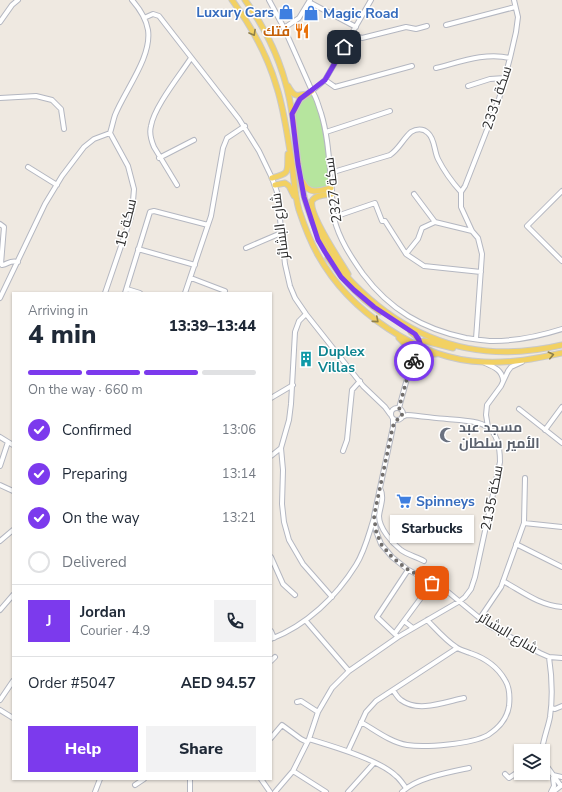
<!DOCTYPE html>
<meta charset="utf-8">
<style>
:root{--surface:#fff;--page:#f2f2f3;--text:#1f2937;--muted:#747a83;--line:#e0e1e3;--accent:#7c3aed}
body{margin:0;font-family:"Nunito Sans",Cairo,sans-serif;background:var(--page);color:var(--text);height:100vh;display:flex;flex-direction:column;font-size:15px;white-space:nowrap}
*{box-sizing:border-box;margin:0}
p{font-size:13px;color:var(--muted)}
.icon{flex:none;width:22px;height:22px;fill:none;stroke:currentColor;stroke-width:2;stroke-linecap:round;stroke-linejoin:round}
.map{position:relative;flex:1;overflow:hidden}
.details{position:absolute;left:12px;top:292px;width:260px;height:488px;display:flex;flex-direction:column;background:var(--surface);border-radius:0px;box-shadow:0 1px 3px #0004}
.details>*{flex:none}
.controls{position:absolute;left:514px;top:744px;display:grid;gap:8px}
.controls a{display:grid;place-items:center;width:36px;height:36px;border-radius:0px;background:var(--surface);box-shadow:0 1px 3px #0004;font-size:20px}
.pin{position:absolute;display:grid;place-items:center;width:34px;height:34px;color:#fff;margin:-17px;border-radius:8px;box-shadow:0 2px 6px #0006}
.courier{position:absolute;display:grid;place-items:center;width:40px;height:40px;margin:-20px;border:3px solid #7c3aed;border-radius:50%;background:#fff;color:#222;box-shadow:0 1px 5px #0007}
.bubble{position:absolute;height:28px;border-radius:0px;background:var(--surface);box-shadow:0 1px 3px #0004;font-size:13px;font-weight:800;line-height:28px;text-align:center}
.summary em{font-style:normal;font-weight:800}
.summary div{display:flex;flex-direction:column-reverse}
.summary{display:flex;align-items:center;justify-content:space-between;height:68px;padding:0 16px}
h1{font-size:26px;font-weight:800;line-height:30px}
.bar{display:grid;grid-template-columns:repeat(4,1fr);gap:6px 4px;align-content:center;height:48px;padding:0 16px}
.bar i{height:5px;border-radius:3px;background:var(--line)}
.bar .active{background:var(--accent)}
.bar p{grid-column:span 4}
.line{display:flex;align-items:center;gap:10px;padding:0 16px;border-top:1px solid var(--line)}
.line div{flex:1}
.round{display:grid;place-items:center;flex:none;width:42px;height:42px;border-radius:0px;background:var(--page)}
ol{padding:0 16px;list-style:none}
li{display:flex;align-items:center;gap:12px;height:44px}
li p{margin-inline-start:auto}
li .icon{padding:4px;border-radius:50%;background:var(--accent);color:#fff;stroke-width:4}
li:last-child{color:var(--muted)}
li i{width:22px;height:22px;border:2px solid var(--line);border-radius:50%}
.button{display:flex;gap:8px;margin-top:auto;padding:8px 16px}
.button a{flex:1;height:46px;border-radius:0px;background:var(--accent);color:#fff;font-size:16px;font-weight:800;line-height:46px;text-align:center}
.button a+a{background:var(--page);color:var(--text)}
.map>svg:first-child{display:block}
</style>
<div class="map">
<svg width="562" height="792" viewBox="0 0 562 792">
<rect width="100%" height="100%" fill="#efe9e1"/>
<!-- green -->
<path fill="#b6e59e" d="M312,92L326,131L331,188L317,191L305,187L300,172L293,114L298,103Z"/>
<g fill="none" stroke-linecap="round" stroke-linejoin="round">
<!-- minor casing -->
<g stroke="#b4b7c1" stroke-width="6">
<path id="minor" d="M269,0L284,28L312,91C317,98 318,105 321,113C329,139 329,165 332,191C332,200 332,210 334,218C339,239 351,257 363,274C390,310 423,329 466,338C475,339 484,341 493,341C516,341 540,336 562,329
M309,2L356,27
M144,18L153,14L159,16L239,119L259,151L272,178L277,192L285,264L290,286L295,298L306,314L363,386L385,407L390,414
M0,22L12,5L18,0
M446,25L515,7
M284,28L299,18L310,0
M352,34L362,38L406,27L416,29L427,26
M436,68C460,62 485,52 510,58
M325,80L335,87L412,66
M468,86L490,79L505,78
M312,91L325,80L371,0
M0,98L36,96L52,100L61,109L64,129
M326,132L390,111
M110,133C112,127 113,121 115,115C125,90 152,57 148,30C146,18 139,8 132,0
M159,158L194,140
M28,167L57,185
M330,173L390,155C399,149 403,139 411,132C416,129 423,128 428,133C435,139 434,151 438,159C444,171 452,182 461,192
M177,185L154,147C151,140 149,133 151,126C154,107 180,75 191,58
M562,191L527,226L562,261
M461,192L465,186L499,99L510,58L516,32L518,17L514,0
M461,192V207L472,231L478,238L482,254L476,339
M414,194L435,222
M334,217L375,203L382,221H385L406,254L424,266L481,272
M0,224L4,227L1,264L2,265C9,264 9,260 18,262
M246,248L281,233
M138,249L195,265
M406,254L418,239L422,228L435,222L472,231
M191,278L225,291
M127,289L140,293
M105,293L131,217L133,201L134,189L128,166L110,133
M125,293L150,212L154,211L208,225
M185,293L211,216L223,148L227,138L245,126
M0,298L45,204L62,176L84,147L94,139L110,133
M306,314L299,321L295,332L291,404L289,420L281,448L283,470L282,504L284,522L289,540L303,564L332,597
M485,363C494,367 502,370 503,380
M411,364L414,361L421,346
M271,398L293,385
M391 414a6 6 0 1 1 12 0a6 6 0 1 1-12 0Z
M399,408L411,364L412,355L415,345
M519,409L562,443
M393,419V427L374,516L376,531L381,544L392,557L407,569L448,592L488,625L540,653L549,657L562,658
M488,427L486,415L487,405L501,386L508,371L511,367L522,362
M545,430L562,407
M0,437L13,445
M343,451L347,440L352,390L360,381
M271,456L281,448
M0,466L8,442
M0,485L13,491
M380,488C385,498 380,506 379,516C379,528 392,543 401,550C408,555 417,557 424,561
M524,523L562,527
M0,541L13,530
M516,544L562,567
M271,557L283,584L295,595
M503,581C523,592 539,605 562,607
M0,610L13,595
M480,618L501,587L524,523L525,478
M306,621L349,671
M404,621L413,628
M271,631L274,638
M395,633L432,583
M398,637L377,617L408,570
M271,639C307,625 336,597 356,565C365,551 369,533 374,518
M271,661L275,657
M393,690C395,693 398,698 401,700C418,713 445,702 464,698
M0,700L13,681
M297,702L301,701L318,712
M551,708L555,709L562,706
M0,710L13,718
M361,722C375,730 390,742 407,745C425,748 472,744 488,735C499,728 507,719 509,706C510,697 510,688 505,680C497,666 485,658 470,653C465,651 460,650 456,647C445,640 436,629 427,620
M271,738L282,725L301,739L307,742
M309,739C332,746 380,760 396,776C400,779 403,784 406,788
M348,751L366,712L376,701L457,648
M542,751C543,739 548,728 550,717C553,696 552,677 549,657
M543,759L546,765L561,786
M293,771L326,792
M505,774L509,778L521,770
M553,775L562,777
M190,779V792
M261,779L270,792
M135,785L144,779
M95,792L100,779
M275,792L293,771L309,739L318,712L332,688L349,671L398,637L460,601L465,597L471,589L475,577L500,462C500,421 481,422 447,419C434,418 421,416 407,415L402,417
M348,792L374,763
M402,792C416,778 450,772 469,768
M551,792L554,786L553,778
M553,792L562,785"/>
</g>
<!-- major casing -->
<g stroke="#c9c9c9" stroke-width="7">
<path id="major" d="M232,0C252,27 268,57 277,88C284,110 287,134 291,157C294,174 294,193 299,210C304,225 310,241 318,255C349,311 419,360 484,362C513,363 534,359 562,353
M245,0C269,33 286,73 292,113C297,144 297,176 307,206C317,239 336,268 361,291C418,345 486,363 562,345
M288,86C294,97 296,96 308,94
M293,113L300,99L312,91
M272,178C291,173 287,172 288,154
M303,182C308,195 320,191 331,188
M275,185L285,183L289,186L294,196
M332,194C326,195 315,195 312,201C308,214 341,262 348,274
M328,258C342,279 359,297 380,312
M411,332L417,337L421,346
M399,338L407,346L412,355
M418,342L425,341L453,348
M416,357L423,354H436"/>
</g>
<!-- minor -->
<use href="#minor" stroke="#fff" stroke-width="4"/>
<!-- major -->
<use href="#major" stroke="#f2d163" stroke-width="5"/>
</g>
<!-- one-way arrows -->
<defs><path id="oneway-chevron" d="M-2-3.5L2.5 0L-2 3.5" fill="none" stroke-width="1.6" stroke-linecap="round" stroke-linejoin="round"/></defs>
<g stroke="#908048">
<use href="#oneway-chevron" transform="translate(253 33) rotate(61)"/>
<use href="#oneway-chevron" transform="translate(376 320) rotate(41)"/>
<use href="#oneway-chevron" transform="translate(551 355) rotate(-13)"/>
</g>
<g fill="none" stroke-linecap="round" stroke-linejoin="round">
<!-- done -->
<path stroke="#726f6d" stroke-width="4" stroke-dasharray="0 7.2" d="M414,361L411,364L399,408L402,412V416L397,420L393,426L374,516L376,531L381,544L392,557L407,569L432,583"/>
<!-- route -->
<path stroke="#7c3aed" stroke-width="5" d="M344,47L325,80L300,99L292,114L298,164L304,197L318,240L325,252L341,277L354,290L374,307L415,334L419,340L421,346L414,361"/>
</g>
<!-- icons -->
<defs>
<g id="shop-bare" transform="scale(1.2)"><path d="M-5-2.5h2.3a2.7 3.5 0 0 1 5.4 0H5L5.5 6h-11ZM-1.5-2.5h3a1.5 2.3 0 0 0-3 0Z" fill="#3f7fe0" stroke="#fff" stroke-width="2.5" paint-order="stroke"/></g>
<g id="restaurant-bare" transform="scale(1.2)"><path d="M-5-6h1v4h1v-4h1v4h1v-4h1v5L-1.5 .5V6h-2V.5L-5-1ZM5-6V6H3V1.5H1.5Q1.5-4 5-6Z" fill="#e8710a" stroke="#fff" stroke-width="2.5" paint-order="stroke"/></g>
<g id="building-bare" transform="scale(1.2)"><path d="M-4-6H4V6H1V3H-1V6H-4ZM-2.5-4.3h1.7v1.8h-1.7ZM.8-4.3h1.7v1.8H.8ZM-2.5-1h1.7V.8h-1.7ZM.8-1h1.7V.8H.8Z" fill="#0f9aa8" stroke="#fff" stroke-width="2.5" paint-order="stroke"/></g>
<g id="mosque-bare" transform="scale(1.2)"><path d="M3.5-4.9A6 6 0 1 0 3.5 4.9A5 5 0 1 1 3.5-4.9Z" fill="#6b7280" stroke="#fff" stroke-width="2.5" paint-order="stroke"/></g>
<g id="supermarket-bare" transform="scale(1.2)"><path d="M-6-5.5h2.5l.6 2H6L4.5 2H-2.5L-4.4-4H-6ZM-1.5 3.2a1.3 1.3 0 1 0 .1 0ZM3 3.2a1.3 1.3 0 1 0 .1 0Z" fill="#3f7fe0" stroke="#fff" stroke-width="2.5" paint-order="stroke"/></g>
</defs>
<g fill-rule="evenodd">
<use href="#shop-bare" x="286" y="12"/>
<use href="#shop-bare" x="311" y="13"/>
<use href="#restaurant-bare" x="302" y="31"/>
<use href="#building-bare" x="306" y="359"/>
<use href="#mosque-bare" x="447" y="435"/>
<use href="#supermarket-bare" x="404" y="501"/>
</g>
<g text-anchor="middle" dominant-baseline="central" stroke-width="3" stroke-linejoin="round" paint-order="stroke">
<!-- shop labels -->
<g font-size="14" font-weight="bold" fill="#366cbe" stroke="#fff" text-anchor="start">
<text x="274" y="12" text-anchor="end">Luxury Cars</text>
<text x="323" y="13">Magic Road</text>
<text x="416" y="501">Spinneys</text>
</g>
<!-- food labels -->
<g font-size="14" font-weight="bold" fill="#c56008" stroke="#fff" text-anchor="end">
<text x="290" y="31">فتك</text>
</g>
<!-- street labels -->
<g font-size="14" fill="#2e2e2e" stroke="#fff">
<text transform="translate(497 98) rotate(-72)">سكة 2331</text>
<text transform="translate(333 190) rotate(-97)">سكة 2327</text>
<text transform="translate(126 223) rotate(-76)">سكة 15</text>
<text transform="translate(280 226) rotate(-97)">شارع البشائر</text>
<text transform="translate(492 498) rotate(-79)">سكة 2135</text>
<text transform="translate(508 633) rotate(31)">شارع البشائر</text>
</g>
<!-- culture labels -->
<g font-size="14" font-weight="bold" fill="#0d838f" stroke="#fff" text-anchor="start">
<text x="318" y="351">Duplex<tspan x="318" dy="16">Villas</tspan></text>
</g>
<!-- worship labels -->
<g font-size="14" font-weight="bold" fill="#5b616d" stroke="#fff" text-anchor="start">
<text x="459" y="427">مسجد عبد<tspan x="459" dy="16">الأمير سلطان</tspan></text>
</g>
</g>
</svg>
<div class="controls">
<a><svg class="icon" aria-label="layers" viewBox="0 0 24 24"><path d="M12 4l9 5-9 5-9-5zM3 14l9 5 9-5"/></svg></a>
</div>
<div class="pin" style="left:432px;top:583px;background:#ea580c"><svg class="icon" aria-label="bag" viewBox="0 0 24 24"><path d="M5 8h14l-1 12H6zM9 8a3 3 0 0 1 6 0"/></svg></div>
<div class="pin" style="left:344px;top:47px;background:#1f2937"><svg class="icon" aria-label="home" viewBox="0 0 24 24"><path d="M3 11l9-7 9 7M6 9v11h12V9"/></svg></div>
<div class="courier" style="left:414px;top:361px"><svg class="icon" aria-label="bike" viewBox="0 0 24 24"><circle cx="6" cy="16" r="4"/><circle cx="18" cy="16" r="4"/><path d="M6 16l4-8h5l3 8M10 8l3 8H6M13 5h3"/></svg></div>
<div class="bubble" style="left:390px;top:515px;width:84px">Starbucks</div>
<section class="details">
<div class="summary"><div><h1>4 min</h1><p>Arriving in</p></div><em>13:39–13:44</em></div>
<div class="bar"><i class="active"></i><i class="active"></i><i class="active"></i><i></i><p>On the way · 660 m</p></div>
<ol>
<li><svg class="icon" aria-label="check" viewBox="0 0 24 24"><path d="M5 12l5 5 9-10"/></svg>Confirmed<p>13:06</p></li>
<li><svg class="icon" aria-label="check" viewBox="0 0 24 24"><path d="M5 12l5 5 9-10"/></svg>Preparing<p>13:14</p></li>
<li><svg class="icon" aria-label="check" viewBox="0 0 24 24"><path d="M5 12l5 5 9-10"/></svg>On the way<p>13:21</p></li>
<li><i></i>Delivered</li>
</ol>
<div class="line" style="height:72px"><b class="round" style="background:var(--accent);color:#fff">J</b><div><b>Jordan</b><p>Courier · 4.9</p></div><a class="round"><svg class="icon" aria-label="phone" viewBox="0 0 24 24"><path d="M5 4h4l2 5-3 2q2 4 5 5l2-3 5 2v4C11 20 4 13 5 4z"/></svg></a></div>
<div class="line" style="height:52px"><div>Order #5047</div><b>AED 94.57</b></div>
<div class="button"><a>Help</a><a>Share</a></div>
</section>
</div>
